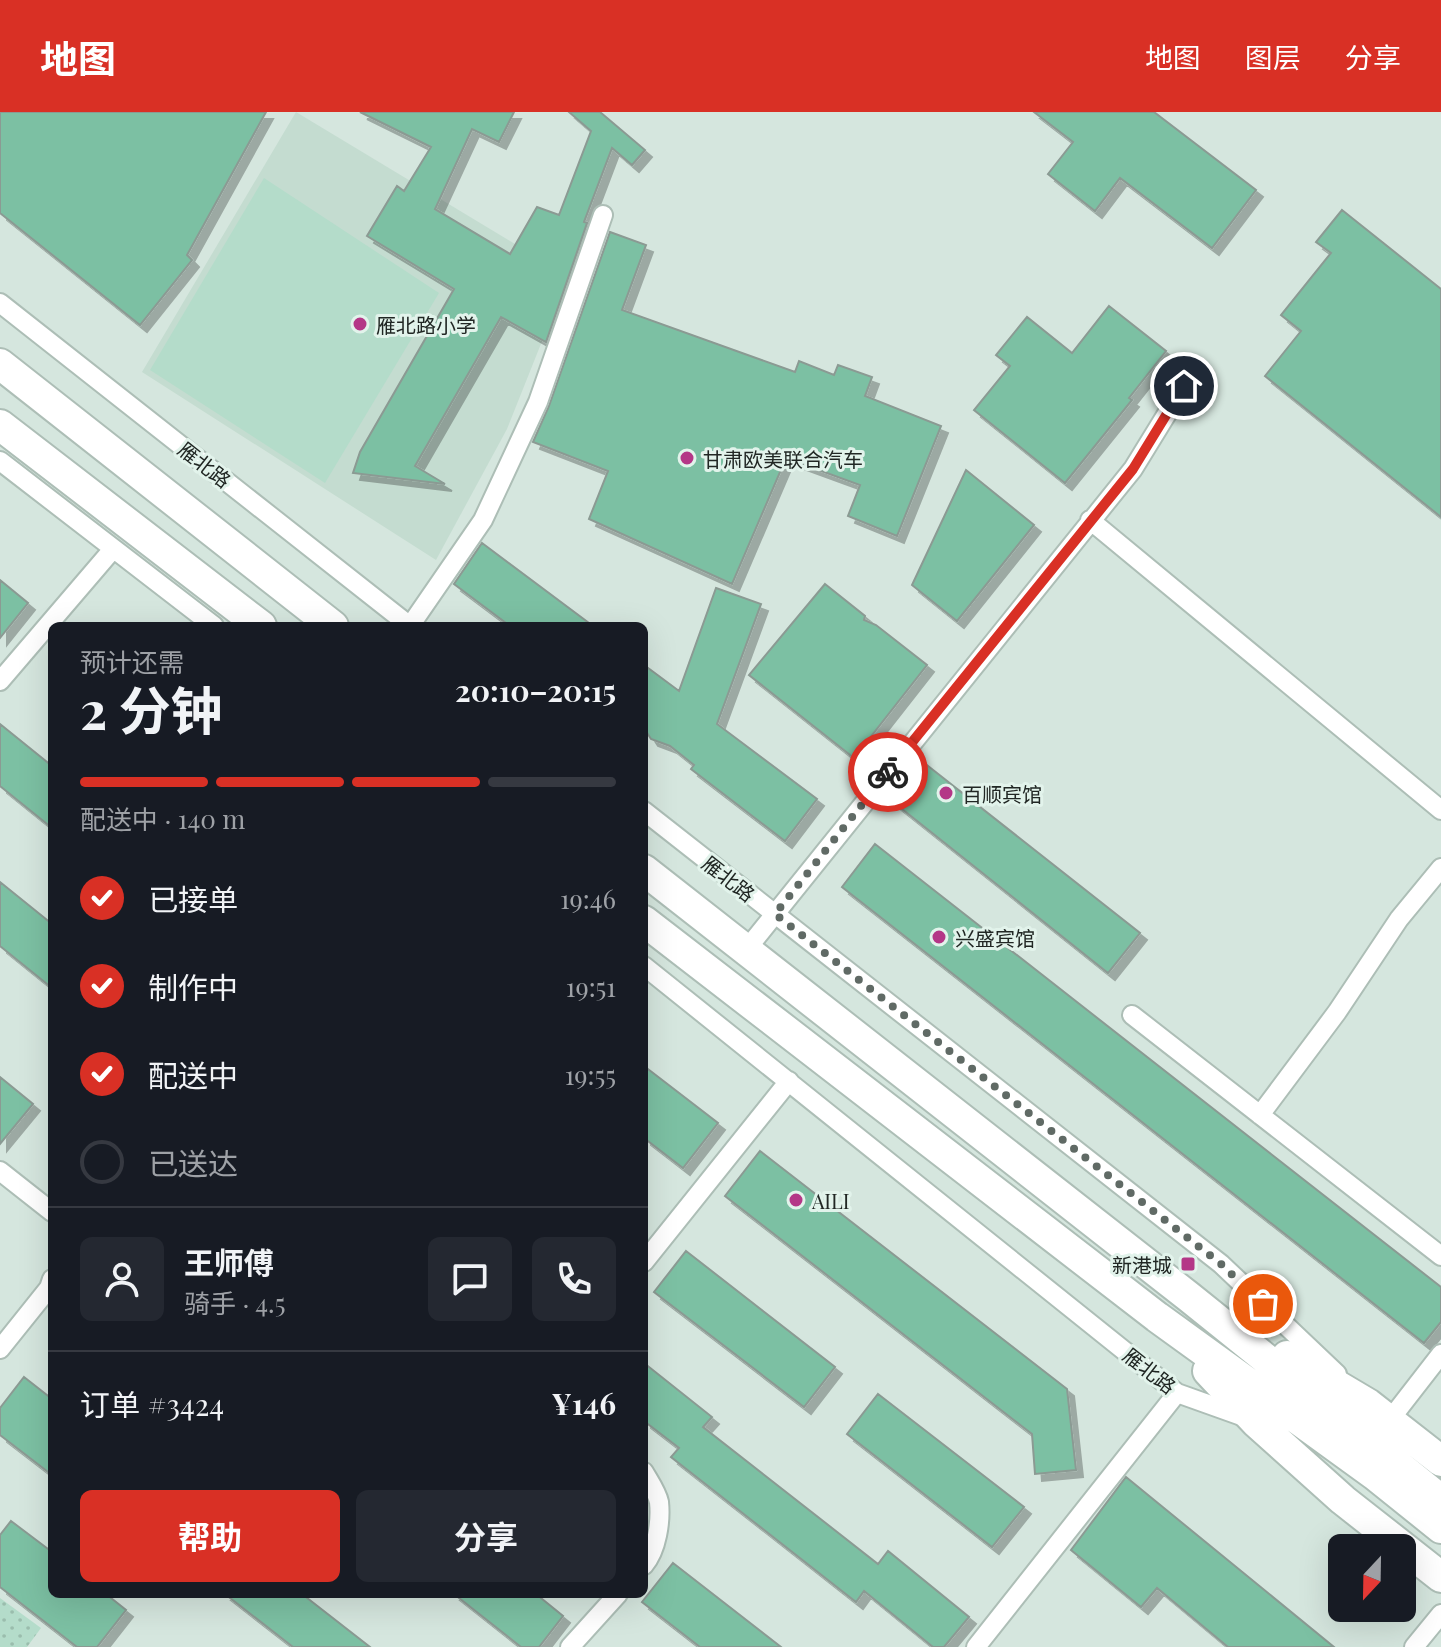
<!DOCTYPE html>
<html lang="zh">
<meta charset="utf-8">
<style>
:root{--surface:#171b24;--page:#242831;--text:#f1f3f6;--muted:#9ea1a6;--line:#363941;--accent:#d93025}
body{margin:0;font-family:"Playfair Display","Noto Sans SC",serif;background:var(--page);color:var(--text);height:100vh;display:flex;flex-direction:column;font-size:30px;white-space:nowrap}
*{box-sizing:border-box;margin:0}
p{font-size:26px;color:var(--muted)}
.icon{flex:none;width:44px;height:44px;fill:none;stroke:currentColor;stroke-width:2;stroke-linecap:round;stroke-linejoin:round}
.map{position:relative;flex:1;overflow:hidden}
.sheet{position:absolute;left:48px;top:510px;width:600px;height:976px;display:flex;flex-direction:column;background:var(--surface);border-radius:12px;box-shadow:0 8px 32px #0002}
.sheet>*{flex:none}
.needle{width:52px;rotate:202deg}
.tools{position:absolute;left:1328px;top:1422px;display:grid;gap:16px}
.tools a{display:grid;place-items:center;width:88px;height:88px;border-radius:12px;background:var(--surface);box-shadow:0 8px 32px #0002;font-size:40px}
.pin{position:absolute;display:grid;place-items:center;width:68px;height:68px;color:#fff;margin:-34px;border:4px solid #fff;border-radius:50%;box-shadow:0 2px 8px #0007}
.courier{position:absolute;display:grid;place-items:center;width:80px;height:80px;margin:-40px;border:6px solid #d93025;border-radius:50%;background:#fff;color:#222;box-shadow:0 2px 10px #0007}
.overview em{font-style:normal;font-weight:700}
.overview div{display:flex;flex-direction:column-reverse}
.overview{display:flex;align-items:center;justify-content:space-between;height:136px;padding:0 32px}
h1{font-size:52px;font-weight:700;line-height:60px}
.bar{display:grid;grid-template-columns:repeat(4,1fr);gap:12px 8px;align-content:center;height:96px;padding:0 32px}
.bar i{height:10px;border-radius:6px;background:var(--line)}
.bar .current{background:var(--accent)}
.bar p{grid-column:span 4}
.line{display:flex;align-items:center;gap:20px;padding:0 32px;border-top:2px solid var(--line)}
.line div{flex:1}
.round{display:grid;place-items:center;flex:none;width:84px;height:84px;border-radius:12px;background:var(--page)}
ol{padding:0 32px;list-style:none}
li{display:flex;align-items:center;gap:24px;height:88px}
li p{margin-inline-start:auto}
li .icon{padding:8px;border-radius:50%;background:var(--accent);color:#fff;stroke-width:4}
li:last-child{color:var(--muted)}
li i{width:44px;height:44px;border:4px solid var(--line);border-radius:50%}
.primary-button{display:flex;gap:16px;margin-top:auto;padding:16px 32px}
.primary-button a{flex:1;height:92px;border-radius:12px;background:var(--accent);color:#fff;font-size:32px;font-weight:700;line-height:92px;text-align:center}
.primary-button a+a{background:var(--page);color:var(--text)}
header{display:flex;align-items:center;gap:48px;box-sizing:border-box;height:112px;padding:0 40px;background:var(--accent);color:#fff}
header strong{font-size:38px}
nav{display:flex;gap:44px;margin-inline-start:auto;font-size:28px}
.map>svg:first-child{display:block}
</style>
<header>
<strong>地图</strong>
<nav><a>地图</a><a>图层</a><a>分享</a></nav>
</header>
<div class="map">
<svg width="1441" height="1535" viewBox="0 0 1441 1535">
<defs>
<pattern id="park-dots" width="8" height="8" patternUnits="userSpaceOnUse" patternTransform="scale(2)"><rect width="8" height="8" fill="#b4dcca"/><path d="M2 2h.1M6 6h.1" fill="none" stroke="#9abdad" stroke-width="1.8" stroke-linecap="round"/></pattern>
<filter id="shadow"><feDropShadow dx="7" dy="7" stdDeviation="0" flood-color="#0004"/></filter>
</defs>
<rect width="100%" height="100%" fill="#d5e6de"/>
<!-- built -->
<path fill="#c4dcd0" d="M296,0L568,164L507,317L436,448L142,260Z"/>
<!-- park -->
<path fill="url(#park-dots)" d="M0,1486L41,1516L27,1535H0Z"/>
<!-- pitch -->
<path fill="#b4dcca" d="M264,66L439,181L325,371L150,258Z"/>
<!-- building -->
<path fill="#7cc0a3" stroke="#8b9a93" stroke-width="2" filter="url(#shadow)" d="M0,0H266L187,143L192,148L140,213L0,101Z
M360,0H514L499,30L472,17L435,97L510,142L537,95L559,103L591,19L569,0H600L645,38L632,53L612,36L584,110L587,111L546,230L501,205L415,354L445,372L353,361L360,340L454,177L367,124L397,74L404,79L431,35Z
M1034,0H1154L1256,78L1212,136L1120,66L1095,99L1048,62L1073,30Z
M1342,98L1441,177V405L1265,264L1301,219L1281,203L1331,141L1316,130Z
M610,120L646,133L622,198L795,260L799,249L834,263L838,253L872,265L865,284L941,314L897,424L848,404L860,373L786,346L732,472L589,407L608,359L533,330L549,294Z
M1109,194L1166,239L1129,286L1132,288L1065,371L974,298L1010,254L996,243L1027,205L1072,241Z
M966,358L1034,413L957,509L912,473Z
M482,431L593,514H510L454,472Z
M0,468L28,491L0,526Z
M825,472L865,504L864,508L876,513L927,553L854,646L749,563Z
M716,476L761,492L717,612L817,687L785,729L691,657L694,653L670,634L651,627L644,616V553L679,579Z
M0,612L52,654V716L0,674Z
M923,650L1140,821L1108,861L892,689Z
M875,732L1441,1175V1210L1424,1231L842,775Z
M0,770L52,812V876L0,834Z
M644,954L718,1011L683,1056L644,1026Z
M0,965L33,992L0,1032Z
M760,1039L1067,1277L1076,1358L1035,1362L1032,1322L725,1084Z
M686,1139L835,1255L804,1295L654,1180Z
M644,1251L712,1305L703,1315L878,1452L888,1439L969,1505L944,1535H933L864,1479L856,1490L671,1345L679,1336L644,1309Z
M24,1265L52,1287V1363L0,1323V1296Z
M878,1282L1024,1395L992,1435L847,1322Z
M1126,1365L1334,1535H1228L1157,1476L1141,1495L1071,1438Z
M11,1409L52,1440V1482H106L126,1498L97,1535H77L0,1475V1423Z
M673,1451L781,1535H700L642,1490Z
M225,1482H302L370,1535H293Z
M454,1482H536L563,1504L539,1535H521Z"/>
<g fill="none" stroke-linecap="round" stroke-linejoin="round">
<!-- street casing -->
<g stroke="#adbeb6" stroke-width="22">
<path id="street" d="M0,191L410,514
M0,349L214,514
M1090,408L1441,698
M410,514L483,408L538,290L603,103
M0,569L113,437
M644,699L1221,1152L1337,1262
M746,838L1133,357L1184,274
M644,854L1177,1281L1247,1306
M1132,903L1441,1144
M1260,1003L1337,900L1399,807L1441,756
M0,1059L52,1100
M644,1150L789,969
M0,1237L49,1176L52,1167
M1389,1309L1441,1242
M644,1360C649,1369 657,1380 659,1390C661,1409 657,1438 644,1453
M570,1535L618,1482
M976,1535L1177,1281
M1414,1535L1441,1502"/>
</g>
<!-- primary casing -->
<g stroke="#adbeb6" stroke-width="34">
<path id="primary" d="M0,252L333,514
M0,313L261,514
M644,758L1189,1185L1441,1388
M644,809L1157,1205L1375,1363L1441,1416
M1287,1244L1368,1292L1441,1349
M1208,1259L1256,1310L1343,1388L1441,1465"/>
</g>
<!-- street -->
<use href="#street" stroke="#fff" stroke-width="18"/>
<!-- primary -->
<use href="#primary" stroke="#fff" stroke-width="30"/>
</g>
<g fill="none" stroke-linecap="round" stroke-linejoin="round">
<!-- done -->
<path stroke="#606a65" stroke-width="8" stroke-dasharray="0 14.4" d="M888,660L775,802L1221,1152L1263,1192"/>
<!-- route -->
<path stroke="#d93025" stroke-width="10" d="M888,660L1133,357L1184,274"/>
</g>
<!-- markers -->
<g fill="#b43787" stroke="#e2f3eb" stroke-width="3">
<circle cx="360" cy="212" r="8"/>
<circle cx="687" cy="346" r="8"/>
<circle cx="946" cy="681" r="8"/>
<circle cx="939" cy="825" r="8"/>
<circle cx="796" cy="1088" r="8"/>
<rect x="1180" y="1144" width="16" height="16" rx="4"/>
</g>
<g text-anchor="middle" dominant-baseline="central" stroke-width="6" stroke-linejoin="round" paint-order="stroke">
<!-- poi labels -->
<g font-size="20" fill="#212724" stroke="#e2f3eb" text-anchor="start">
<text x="376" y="212">雁北路小学</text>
<text x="703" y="346">甘肃欧美联合汽车</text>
<text x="962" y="681">百顺宾馆</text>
<text x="955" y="825">兴盛宾馆</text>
<text x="812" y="1088">AILI</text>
<text x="1172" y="1152" text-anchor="end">新港城</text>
</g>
<!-- street labels -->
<g font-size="20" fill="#212724" stroke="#e2f3eb">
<text transform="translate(205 352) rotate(38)">雁北路</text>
<text transform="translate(729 766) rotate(38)">雁北路</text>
<text transform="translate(1150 1258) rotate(38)">雁北路</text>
</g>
</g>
</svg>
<div class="tools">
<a><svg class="needle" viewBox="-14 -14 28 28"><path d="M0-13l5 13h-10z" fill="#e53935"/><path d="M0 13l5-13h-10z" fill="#9ea1a6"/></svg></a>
</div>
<div class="pin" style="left:1263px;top:1192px;background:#ea580c"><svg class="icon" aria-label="bag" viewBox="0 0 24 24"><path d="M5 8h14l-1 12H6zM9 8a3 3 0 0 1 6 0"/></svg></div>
<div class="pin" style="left:1184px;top:274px;background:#1f2937"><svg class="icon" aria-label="home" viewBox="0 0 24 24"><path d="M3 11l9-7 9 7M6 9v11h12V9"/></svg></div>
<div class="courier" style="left:888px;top:660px"><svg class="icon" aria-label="bike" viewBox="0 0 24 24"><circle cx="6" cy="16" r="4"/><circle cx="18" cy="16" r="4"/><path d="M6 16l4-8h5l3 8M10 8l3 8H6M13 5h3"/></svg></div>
<section class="sheet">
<div class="overview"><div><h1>2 分钟</h1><p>预计还需</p></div><em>20:10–20:15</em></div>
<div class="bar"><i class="current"></i><i class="current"></i><i class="current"></i><i></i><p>配送中 · 140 m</p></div>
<ol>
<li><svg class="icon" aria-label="check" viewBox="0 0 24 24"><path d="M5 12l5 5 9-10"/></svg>已接单<p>19:46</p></li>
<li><svg class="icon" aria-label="check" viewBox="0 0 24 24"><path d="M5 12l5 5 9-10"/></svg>制作中<p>19:51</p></li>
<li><svg class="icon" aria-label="check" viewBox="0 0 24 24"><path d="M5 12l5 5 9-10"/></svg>配送中<p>19:55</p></li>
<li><i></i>已送达</li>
</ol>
<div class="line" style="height:144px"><a class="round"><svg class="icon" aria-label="person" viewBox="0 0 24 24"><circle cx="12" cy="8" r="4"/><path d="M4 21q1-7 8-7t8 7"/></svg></a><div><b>王师傅</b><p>骑手 · 4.5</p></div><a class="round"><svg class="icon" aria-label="chat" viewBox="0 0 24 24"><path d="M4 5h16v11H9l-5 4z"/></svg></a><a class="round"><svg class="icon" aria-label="phone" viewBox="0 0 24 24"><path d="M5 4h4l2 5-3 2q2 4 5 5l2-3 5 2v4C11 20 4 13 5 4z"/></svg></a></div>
<div class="line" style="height:104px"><div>订单 #3424</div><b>¥146</b></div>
<div class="primary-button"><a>帮助</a><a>分享</a></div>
</section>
</div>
